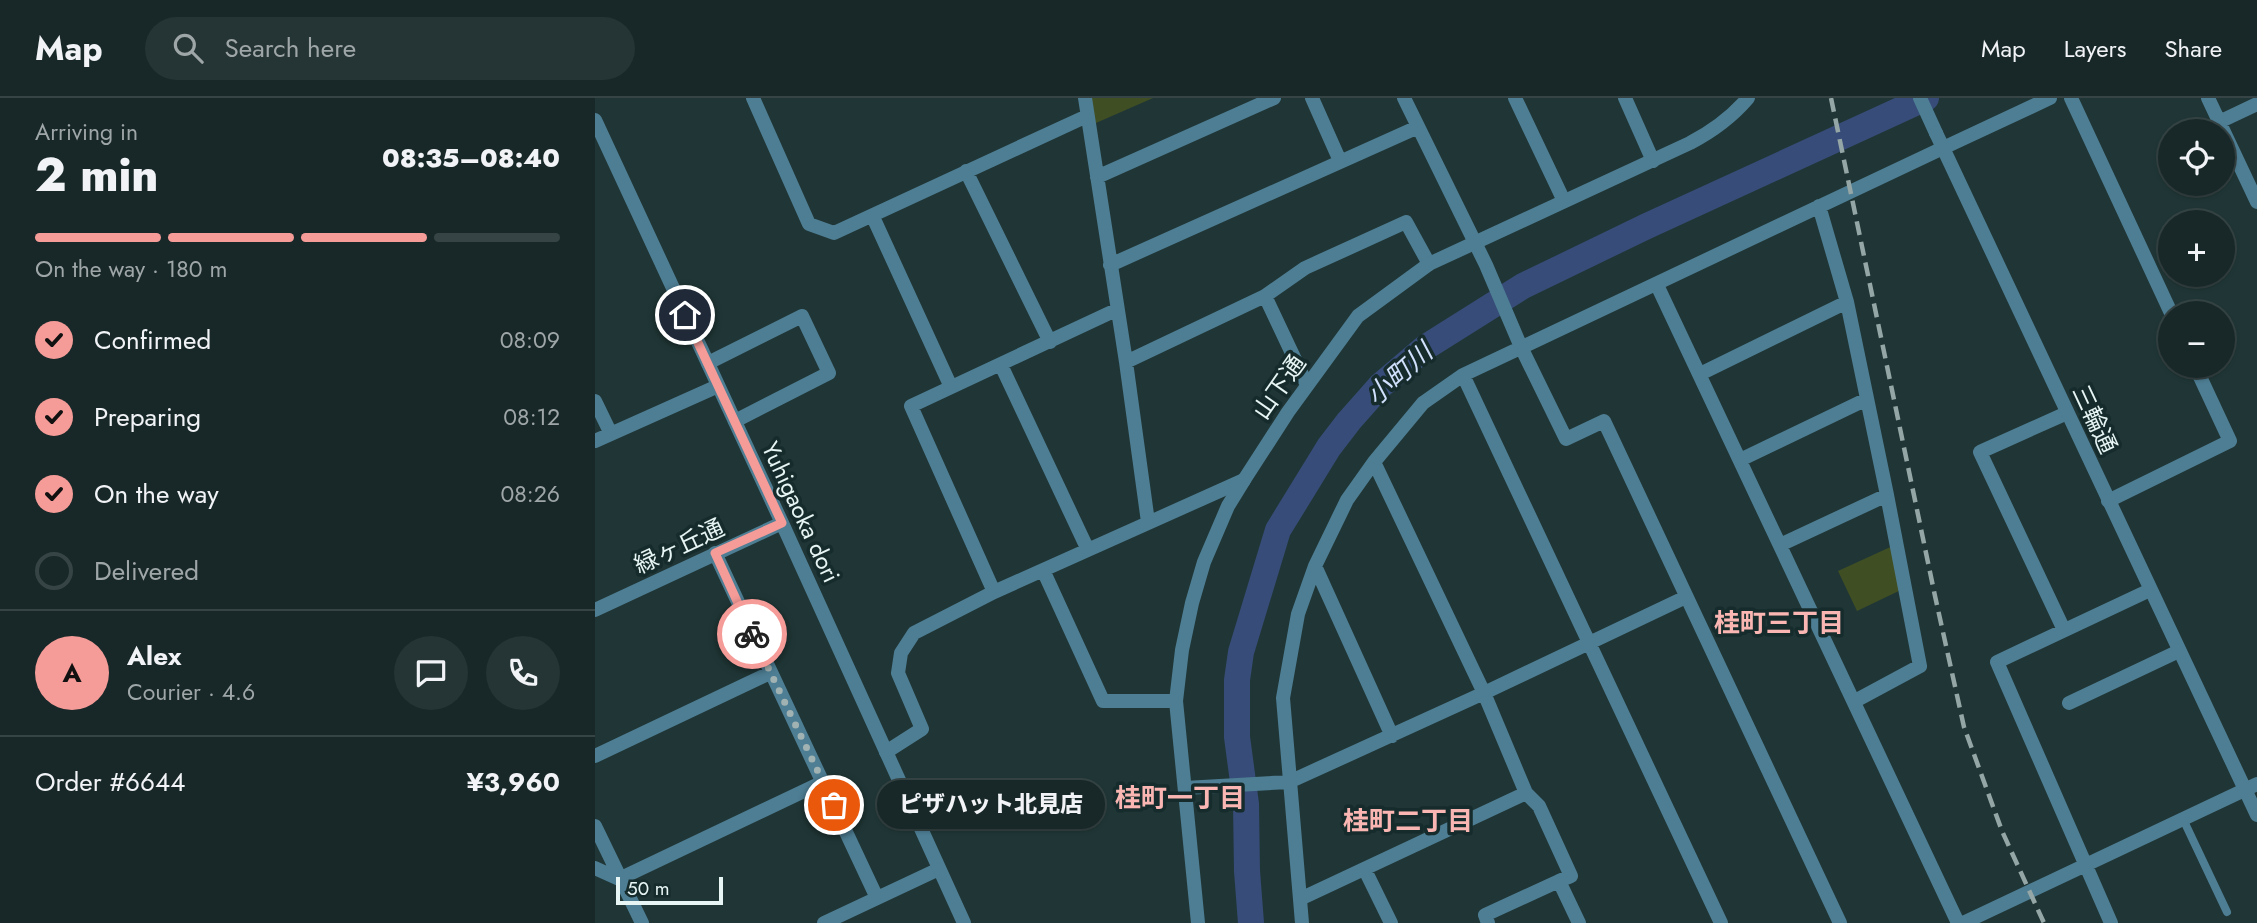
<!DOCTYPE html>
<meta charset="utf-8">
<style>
:root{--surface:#182828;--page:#253434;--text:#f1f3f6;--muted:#9fa6a8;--line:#364445;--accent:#f59b98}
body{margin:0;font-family:Jost,"Noto Sans JP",sans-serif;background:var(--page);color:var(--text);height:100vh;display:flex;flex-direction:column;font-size:26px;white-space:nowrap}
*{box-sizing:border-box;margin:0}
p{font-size:23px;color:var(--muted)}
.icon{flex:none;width:38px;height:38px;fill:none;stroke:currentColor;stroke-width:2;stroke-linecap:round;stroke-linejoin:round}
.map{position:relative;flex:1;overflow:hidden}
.side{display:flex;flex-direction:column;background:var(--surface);width:595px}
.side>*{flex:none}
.controls{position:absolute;left:1563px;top:21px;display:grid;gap:14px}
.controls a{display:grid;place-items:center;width:77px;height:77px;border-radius:50%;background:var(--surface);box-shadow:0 2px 5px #0004,0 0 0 2px var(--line);font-size:35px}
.scale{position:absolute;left:21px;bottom:18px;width:107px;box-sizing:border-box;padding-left:7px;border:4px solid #e7f5f4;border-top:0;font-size:19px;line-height:24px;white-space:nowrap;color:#e7f5f4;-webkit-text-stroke:5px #162c2c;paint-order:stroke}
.pin{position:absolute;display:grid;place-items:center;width:60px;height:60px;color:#fff;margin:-30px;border:4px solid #fff;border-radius:50%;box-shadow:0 2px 7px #0007}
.courier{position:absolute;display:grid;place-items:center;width:70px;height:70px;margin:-35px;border:5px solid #f59b98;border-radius:50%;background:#fff;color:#222;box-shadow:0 2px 9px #0007}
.bubble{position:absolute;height:49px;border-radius:24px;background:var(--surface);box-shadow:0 2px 5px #0004,0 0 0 2px var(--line);font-size:23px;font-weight:800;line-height:49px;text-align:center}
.head em{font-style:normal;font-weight:800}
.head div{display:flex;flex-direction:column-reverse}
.head{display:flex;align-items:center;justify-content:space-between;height:119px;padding:0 35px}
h1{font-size:46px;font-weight:800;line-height:52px}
.bar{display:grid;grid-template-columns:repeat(4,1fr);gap:10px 7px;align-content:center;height:84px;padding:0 35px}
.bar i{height:9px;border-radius:5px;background:var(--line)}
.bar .on{background:var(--accent)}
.bar p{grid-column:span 4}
.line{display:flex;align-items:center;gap:18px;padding:0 35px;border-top:2px solid var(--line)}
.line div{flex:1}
.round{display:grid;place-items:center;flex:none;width:74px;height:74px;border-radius:37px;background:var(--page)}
ol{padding:0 35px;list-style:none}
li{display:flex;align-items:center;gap:21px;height:77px}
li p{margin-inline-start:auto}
li .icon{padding:7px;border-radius:50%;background:var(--accent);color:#111;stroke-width:4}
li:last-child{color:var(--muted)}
li i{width:38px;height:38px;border:4px solid var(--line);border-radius:50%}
header{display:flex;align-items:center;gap:42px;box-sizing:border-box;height:98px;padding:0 35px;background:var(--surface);border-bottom:2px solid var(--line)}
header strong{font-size:33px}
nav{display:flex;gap:38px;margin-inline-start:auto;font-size:24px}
.search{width:490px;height:63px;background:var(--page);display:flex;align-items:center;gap:18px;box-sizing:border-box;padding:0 24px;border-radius:38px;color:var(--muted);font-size:26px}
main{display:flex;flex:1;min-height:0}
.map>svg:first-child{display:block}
</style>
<header>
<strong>Map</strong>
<div class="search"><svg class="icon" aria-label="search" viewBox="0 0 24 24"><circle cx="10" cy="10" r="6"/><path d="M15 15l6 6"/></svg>Search here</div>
<nav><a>Map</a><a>Layers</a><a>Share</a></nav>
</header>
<main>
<section class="side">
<div class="head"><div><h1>2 min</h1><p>Arriving in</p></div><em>08:35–08:40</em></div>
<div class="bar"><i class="on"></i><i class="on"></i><i class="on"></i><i></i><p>On the way · 180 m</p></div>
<ol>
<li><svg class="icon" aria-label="check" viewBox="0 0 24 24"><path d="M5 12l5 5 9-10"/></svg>Confirmed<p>08:09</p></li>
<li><svg class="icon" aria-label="check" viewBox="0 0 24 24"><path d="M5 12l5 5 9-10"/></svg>Preparing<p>08:12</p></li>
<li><svg class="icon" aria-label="check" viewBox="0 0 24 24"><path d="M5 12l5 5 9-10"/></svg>On the way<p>08:26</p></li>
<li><i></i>Delivered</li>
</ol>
<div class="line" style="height:126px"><b class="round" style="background:var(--accent);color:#111">A</b><div><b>Alex</b><p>Courier · 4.6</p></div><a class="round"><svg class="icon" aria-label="chat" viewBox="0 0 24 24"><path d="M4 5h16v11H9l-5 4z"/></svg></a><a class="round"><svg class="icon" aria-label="phone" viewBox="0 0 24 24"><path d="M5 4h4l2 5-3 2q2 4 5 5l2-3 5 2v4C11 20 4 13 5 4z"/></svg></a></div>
<div class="line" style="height:91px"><div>Order #6644</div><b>¥3,960</b></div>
</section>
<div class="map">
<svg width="1662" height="825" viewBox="0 0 1662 825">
<rect width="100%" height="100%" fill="#203636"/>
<!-- green -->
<path fill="#404f23" d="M490,0H558L494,28Z
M1302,446L1310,490L1262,513L1243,473Z"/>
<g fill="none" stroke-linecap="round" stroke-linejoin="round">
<!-- river -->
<path stroke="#374c78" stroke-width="26" d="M656,825L652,773L651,706L642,639V582L646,554L683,432L734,349L754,323L785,288L831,249L928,188L1052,128L1331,0"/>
<!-- service -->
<path stroke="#4e7e94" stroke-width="8" d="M1588,721L1632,814"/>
<!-- minor -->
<path stroke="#4e7e94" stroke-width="14" d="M158,0L214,126L239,135L492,18
M490,0L531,264L553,424
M717,0L745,63
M809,0L891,167L926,249L971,341L1009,323L1245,825
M920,0L969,103
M1030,0L1058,63
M1325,0L1341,35
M1476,0L1576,215
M1613,0L1662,104
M1624,24L1662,6
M371,73L455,244
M502,79L679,0
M1224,108L1252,204L1292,397L1325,568L1260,603
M278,119L356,289
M515,167L823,29
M1062,187L1363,825
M670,198L710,170L811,124L834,166
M531,264L670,198L712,287
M113,265L207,218L234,275L140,323
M406,267L493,452
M1105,276L1252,204
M868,277L1126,825
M0,303L16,336
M0,343L123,288
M1145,362L1272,301
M779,364L889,595L931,695L944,708L976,778L964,783L984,825
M1513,403L1635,343L1600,268
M1185,447L1292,397
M120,455L282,800
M720,468L797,638
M448,472L508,603H581
M399,494L316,308L521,212
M1469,532L1385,354L1472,315
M1474,605L1584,553
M291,654L327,631L303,575L306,555L319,535L399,494L649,382
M0,658L175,575
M590,690L694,684L889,595L1091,499
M0,728L47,825
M0,770L24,781L228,684
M770,772L796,825
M705,801L931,695
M229,825L344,771
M707,825L688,600L703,516L720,468L752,402L779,364L828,305L868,277L1348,50
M893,825L890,817L964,783
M1368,825L1662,686
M1516,825L1402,564L1555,492"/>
<!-- tertiary -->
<path stroke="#4e7e94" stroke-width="14" d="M0,22L187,425L369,825
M1341,35L1662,717
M1348,50L1455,0
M0,512L187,425
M603,825L581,603L587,552L597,505L609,464L633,408L649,382L693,314L763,218L834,166L1095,45C1118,33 1136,20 1153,0"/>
<!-- rail -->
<path stroke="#95a6a6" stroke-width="4.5" stroke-dasharray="14 7" stroke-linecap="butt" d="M1236,0L1340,498L1369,629L1407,733L1449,825"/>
</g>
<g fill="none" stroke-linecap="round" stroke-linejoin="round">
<!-- done -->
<path stroke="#a1b2b2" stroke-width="7" stroke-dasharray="0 12.6" d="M157,536L239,707"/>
<!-- route -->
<path stroke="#f59b98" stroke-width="9" d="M90,217L187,425L120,455L157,536"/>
</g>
<g text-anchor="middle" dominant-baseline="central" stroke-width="7" stroke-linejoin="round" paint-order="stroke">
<!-- street labels -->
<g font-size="24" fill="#e7f5f4" stroke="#162c2c">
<text transform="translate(684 289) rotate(-55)">山下通</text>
<text transform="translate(1500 321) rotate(65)">三輪通</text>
<text transform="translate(206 414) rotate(65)">Yuhigaoka dori</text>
<text transform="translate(84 448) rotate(-25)">緑ヶ丘通</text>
</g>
<!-- water labels -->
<g font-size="26" font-style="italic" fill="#d1e0fd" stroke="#162c2c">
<text transform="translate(804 276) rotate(-42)">小町川</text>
</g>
<!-- neighbourhood labels -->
<g font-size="26" font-weight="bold" fill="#fab6b2" stroke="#162c2c">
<text x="1184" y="525">桂町三丁目</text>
<text x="585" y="700">桂町一丁目</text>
<text x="813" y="723">桂町二丁目</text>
</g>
</g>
</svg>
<div class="controls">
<a><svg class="icon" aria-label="locate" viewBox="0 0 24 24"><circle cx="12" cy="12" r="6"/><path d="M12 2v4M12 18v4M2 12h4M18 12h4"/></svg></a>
<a>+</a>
<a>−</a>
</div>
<div class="scale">50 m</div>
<div class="pin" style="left:239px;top:707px;background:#ea580c"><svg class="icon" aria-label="bag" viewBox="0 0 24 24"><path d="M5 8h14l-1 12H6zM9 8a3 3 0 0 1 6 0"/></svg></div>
<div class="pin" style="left:90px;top:217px;background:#1f2937"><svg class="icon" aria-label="home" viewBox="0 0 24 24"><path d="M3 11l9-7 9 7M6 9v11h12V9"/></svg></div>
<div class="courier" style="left:157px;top:536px"><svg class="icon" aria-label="bike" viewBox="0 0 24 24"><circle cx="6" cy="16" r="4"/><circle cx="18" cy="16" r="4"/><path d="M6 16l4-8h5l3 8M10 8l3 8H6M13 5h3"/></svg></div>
<div class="bubble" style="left:282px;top:682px;width:228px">ピザハット北見店</div>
</div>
</main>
